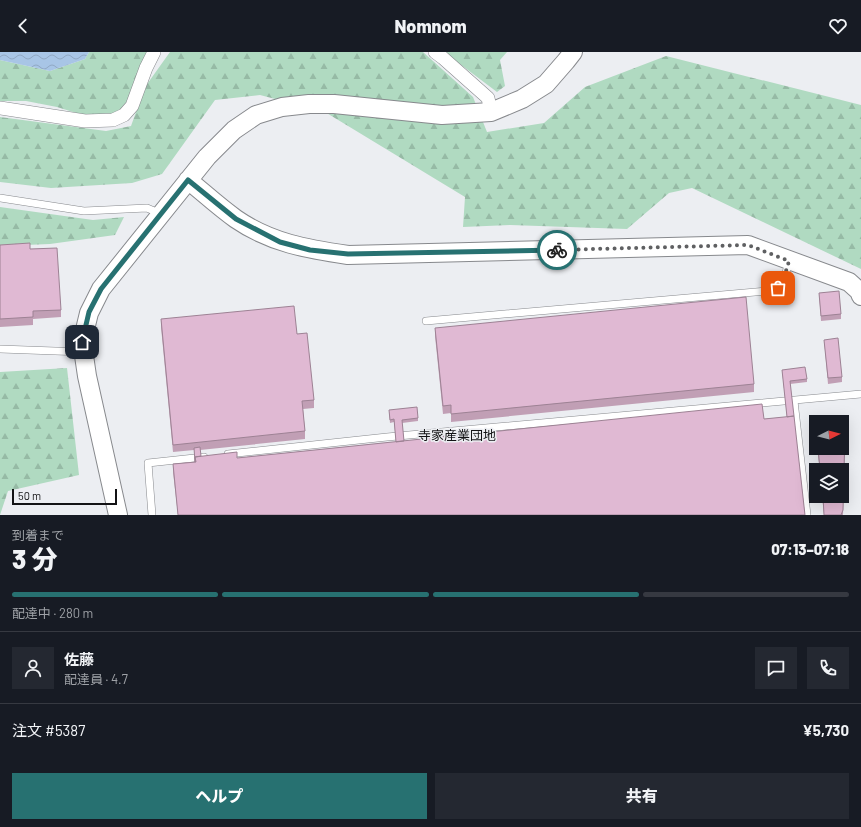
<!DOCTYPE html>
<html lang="ja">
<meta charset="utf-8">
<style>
:root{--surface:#171b24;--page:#242831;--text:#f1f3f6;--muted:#9ea1a6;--line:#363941;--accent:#277171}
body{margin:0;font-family:Barlow,"Noto Sans JP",sans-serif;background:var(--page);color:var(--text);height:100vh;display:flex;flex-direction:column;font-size:15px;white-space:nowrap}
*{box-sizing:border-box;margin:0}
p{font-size:13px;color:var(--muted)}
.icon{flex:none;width:22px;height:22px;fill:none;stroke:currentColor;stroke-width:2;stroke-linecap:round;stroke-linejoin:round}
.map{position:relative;height:463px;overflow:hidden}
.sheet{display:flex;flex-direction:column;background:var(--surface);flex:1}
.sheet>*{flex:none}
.needle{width:26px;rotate:84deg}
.fabs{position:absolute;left:809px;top:363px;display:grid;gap:8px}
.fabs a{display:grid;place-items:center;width:40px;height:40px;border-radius:0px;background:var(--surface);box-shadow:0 4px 16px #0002;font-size:20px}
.scale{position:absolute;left:12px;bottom:10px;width:105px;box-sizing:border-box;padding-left:4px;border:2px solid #131315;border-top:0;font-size:11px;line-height:14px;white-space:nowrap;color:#131315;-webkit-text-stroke:3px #eceef2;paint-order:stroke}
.pin{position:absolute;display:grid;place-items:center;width:34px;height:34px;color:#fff;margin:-17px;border-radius:8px;box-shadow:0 2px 6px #0006}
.courier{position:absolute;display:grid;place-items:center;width:40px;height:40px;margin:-20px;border:3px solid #277171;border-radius:50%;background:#fff;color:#222;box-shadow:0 1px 5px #0007}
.summary em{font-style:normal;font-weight:800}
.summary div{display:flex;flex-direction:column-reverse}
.summary{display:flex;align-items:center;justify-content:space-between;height:68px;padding:0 12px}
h1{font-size:26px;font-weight:800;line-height:30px}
.bar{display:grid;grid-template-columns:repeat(4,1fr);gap:6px 4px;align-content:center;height:48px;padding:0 12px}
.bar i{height:5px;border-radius:3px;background:var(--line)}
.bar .on{background:var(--accent)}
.bar p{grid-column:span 4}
.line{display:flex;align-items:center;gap:10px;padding:0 12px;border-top:1px solid var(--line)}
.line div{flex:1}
.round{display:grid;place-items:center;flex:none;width:42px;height:42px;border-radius:0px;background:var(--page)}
.primary-button{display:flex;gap:8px;margin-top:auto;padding:8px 12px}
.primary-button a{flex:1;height:46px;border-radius:0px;background:var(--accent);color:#fff;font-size:16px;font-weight:800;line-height:46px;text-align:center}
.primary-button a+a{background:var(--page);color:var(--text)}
header{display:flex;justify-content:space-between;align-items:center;height:52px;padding:0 12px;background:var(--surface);font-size:18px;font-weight:800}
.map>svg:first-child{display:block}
</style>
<header><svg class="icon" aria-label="back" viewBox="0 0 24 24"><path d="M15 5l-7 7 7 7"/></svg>Nomnom<svg class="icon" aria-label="heart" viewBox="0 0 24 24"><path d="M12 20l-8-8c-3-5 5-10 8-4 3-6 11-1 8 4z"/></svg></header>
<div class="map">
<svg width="861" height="463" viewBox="0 0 861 463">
<defs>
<pattern id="forest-firs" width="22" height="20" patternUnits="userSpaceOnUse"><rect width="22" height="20" fill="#b0dac1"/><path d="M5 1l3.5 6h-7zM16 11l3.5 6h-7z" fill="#96baa5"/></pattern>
<pattern id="water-waves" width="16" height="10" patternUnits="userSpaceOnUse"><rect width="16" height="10" fill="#a8c5e6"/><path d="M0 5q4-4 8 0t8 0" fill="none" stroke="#90a8c4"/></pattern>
</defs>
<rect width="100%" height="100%" fill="#eceef2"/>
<!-- forest -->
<path fill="url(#forest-firs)" d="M89,0H148L127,51L121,59L111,63L86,64L57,55L26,49H0V8L50,19L85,7Z
M170,0H423L473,45L487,80L544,71L585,35L666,4L861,53V217L692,136L669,141L627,177L510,173L463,175L465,145L325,60L260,43L215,48L162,122L132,131L51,136L0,130V65L106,79L131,74L145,35Z
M444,0H507L500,8L505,34L497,40Z
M0,155L93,168L124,165L115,183L50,192L0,194Z
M67,316L79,423L8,439L0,463V320Z"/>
<!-- water -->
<path fill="url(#water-waves)" d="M0,0H89L85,7L50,19L0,8Z"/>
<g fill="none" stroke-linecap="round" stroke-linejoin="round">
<!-- lane casing -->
<g stroke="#87898d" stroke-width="8">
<path id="lane" d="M0,146L84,159L147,156L161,162
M426,269L766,239C786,233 784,227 789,209
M0,297L83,300
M794,349L807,463
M228,402L387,385L861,342
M152,463L148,411L204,405"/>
</g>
<!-- street casing -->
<g stroke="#87898d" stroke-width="14">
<path id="street" d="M435,0L443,6L488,46L491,60
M0,56L85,69L113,68L124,63L132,54L146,16L154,0"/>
</g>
<!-- secondary casing -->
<g stroke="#87898d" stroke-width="20">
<path id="secondary" d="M188,128C204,141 219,155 236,167C271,191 307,197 348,203L748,193L849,230L859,239L861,244
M118,463L87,324L82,290L89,261L101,237L207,105L234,78L256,63L282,55L309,52H334L442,63L491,60L522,47L546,32L566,9L573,0"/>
</g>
<!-- lane -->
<use href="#lane" stroke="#fff" stroke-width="7"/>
<!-- street -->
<use href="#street" stroke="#fff" stroke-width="13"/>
<!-- secondary -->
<use href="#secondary" stroke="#fff" stroke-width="18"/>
</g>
<!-- wall -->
<path fill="#c19fb5" d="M0,193L30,197L61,258V265L33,267V273L0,275Z
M819,241L841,262V267L821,269Z
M161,267L297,282L314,348V356L303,357L305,379V387L200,398L201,404L237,406L396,390L394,370L390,371L389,360L418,366V369L402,371L404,389L764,367L787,365L782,318L807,327V330L790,332L805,463H178L173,420V412L195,410L194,398L173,400L161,275Z
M435,276L754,332V340L451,370V361L443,362L435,284Z
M824,288L842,325V330L828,332Z
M845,379L843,463H824L822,444H842V418H820L817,396H842Z"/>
<!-- building -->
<path fill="#e0b9d3" stroke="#9d8294" d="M30,191V197L57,196L61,258L33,259V265L0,267V193Z
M839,239L841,262L821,264L819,241Z
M746,245L754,332L451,362V353L443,354L435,276Z
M294,254L297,282L307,281L314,348L302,349L305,379L173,393L161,267Z
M838,286L842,325L828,326L824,288Z
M805,315L807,327L790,329L794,364L787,365L782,318Z
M762,352L764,367L794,364L805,463H178L173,412L196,410L195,405L237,400V406Z
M417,355L418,366L402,368L404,389L396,390L394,367L390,368L389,358Z
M842,379H845L843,458L841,463H824L823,444H842V418H820L818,396H842Z
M200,395L201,404L195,405V410L194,396Z"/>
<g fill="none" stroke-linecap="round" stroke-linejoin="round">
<!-- done -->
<path stroke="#5f6062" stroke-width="4" stroke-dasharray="0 7.2" d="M557,198L748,193L789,209L783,229L778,236"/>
<!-- route -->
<path stroke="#277171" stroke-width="5" d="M82,290L89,260L101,237L188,128L236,167L280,190L310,198L348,202L557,198"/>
</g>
<g text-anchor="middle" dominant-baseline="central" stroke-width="3" stroke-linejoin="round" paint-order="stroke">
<!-- neighbourhood labels -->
<g font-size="13" fill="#131315" stroke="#eceef2">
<text x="457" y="383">寺家産業団地</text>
</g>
</g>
</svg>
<div class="fabs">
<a><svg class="needle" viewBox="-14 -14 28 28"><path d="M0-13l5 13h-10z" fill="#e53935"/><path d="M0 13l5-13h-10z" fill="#9ea1a6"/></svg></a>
<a><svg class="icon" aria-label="layers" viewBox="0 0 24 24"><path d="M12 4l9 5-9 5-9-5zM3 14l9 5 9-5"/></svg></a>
</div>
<div class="scale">50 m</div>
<div class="pin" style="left:778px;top:236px;background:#ea580c"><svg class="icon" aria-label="bag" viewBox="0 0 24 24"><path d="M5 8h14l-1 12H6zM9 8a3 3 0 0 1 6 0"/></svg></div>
<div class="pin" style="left:82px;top:290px;background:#1f2937"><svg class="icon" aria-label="home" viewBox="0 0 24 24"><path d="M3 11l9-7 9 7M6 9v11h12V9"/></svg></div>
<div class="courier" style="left:557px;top:198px"><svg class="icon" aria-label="bike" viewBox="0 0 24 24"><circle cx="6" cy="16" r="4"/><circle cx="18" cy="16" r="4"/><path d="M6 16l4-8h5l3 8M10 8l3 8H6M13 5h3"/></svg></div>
</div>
<section class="sheet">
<div class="summary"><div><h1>3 分</h1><p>到着まで</p></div><em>07:13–07:18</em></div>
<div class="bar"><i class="on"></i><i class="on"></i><i class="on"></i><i></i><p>配達中 · 280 m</p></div>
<div class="line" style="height:72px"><a class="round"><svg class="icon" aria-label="person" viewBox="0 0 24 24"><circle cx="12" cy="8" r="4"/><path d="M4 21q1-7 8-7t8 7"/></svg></a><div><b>佐藤</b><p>配達員 · 4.7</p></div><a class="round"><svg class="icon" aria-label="chat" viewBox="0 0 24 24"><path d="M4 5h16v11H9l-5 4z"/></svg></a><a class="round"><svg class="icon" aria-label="phone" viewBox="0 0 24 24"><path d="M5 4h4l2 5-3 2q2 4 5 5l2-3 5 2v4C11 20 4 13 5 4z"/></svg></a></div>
<div class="line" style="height:52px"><div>注文 #5387</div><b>¥5,730</b></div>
<div class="primary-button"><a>ヘルプ</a><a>共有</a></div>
</section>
